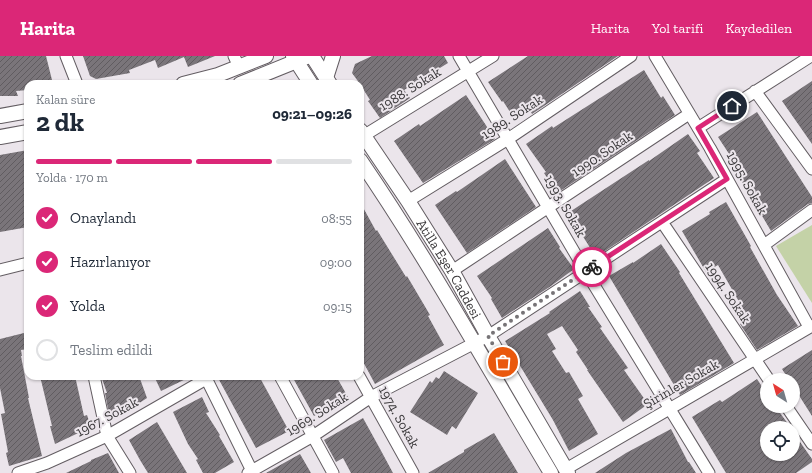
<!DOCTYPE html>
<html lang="tr">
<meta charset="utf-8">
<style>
:root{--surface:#fff;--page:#f6f6f7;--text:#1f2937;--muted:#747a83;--line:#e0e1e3;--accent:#db2777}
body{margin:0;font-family:"Zilla Slab",serif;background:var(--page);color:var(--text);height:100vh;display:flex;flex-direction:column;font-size:15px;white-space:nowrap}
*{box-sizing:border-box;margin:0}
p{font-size:13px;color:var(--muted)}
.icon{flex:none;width:22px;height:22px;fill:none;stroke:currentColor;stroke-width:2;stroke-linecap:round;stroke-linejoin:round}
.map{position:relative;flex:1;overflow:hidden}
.details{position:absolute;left:24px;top:24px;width:340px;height:300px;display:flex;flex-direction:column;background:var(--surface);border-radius:12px;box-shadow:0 1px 3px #0004}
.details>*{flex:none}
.needle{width:26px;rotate:323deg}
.fabs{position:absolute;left:760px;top:317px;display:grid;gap:8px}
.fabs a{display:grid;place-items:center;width:40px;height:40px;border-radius:50%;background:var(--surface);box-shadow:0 1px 3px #0004;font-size:20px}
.pin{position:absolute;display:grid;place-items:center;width:34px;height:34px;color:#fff;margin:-17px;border:2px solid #fff;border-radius:50%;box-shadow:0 1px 4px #0007}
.courier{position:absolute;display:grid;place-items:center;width:40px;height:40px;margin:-20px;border:3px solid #db2777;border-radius:50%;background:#fff;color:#222;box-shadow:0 1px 5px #0007}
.head em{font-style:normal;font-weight:800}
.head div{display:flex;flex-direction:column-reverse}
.head{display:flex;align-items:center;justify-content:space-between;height:68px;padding:0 12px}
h1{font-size:26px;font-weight:800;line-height:30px}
.bar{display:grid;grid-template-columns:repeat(4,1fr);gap:6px 4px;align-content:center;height:48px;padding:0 12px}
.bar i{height:5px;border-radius:3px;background:var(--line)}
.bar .selected{background:var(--accent)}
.bar p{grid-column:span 4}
ol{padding:0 12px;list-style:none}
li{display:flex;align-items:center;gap:12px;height:44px}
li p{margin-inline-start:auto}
li .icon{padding:4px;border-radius:50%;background:var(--accent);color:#fff;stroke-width:4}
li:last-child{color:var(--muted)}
li i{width:22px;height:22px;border:2px solid var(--line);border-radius:50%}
header{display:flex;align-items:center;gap:24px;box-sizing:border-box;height:56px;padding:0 20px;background:var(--accent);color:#fff}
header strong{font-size:19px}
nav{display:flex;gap:22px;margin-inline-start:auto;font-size:14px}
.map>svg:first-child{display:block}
</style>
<header>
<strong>Harita</strong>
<nav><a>Harita</a><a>Yol tarifi</a><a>Kaydedilen</a></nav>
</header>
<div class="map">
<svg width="812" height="417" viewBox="0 0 812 417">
<defs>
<pattern id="building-hatch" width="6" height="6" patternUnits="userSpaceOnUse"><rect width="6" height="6" fill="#7a757a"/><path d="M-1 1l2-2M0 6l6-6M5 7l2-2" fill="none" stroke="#605c60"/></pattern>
</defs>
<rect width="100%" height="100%" fill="#ebe5eb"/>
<!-- green -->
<path fill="#c4d2a7" d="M812,169V247L776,190Z"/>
<!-- building -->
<path fill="url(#building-hatch)" d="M0,0H46L53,28H28V34L16,35L18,40H0Z
M83,0H215L188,11L184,1L158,12L155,4L129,14L130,17L96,23L90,20Z
M372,0H444L448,7L404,34L410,42L380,62L368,45L370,44L360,28L352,17L355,8Z
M528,0H618L532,58L530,54L515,64L503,45L502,46L488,26Z
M644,14L661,42L663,40L675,59L557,137L544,117L546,116L526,88L552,70L553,72Z
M812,25V88L782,45Z
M466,39L495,83L423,127L394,85L419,68L420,70Z
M757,56L812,141V147L808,148L771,175L732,109L735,107L718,81Z
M688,78L700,95L697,97L714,122L596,201L568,157L649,104V105Z
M28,94V171L0,176V99Z
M505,103L536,151L467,197L435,149L456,135L457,136Z
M360,146L376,175L377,174L406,221L407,220L430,259L428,260L444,289L375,328L360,300Z
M726,146L751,190L750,191L777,239L798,270L757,294L740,268L749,263L718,209L706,216L682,175L710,158L709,156Z
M548,172L560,191L559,192L574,213L551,230L502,262L491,243L492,242L477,220Z
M661,188L680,216L679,217L734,307L680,339L609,220L633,206V207Z
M580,235L590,251H588L602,271L600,272L628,312L624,314L648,348L623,366L587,314H588L576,296L578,294L562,270L547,278L556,293L552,295L566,317L569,316L583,340L578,343L598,378L569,395L553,364L505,285L550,257L549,256Z
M28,276V293L21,294L22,300H21L29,342H28L42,400L9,410L6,397L8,396L1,358L5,357L0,332V283Z
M812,294V360L793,330V324H789L782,313Z
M444,315L478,337L456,373L452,370L447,379L410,356L430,325L432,327L436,321L439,323Z
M40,320H75L84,360L87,359L91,371L55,388L50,370H52Z
M101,320H139L147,342L115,363H110L105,337H107Z
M154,320H192L161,335Z
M217,320H259L289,375L256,392Z
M298,320H336L348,341L314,360L293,322Z
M757,323L767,338V350H775L791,372H767V398H793V376L812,403V406L796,417H726L692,361L720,344L722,346Z
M202,341L209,356L206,357L220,379L219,380L234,406L215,417H203L196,404L198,403L188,388L173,356Z
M363,362L379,391L393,417H351L343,402L336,406L324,384Z
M157,366L187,417H148L140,404L129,384Z
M671,373L688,406H689L696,417H595L626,397Z
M494,377L518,417H428L464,396V394Z
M108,397L119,417H66L91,405V404Z
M300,398L311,417H266Z"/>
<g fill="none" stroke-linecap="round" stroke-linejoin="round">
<!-- minor casing -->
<g stroke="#635d62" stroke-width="13">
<path id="minor" d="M66,0L77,28
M234,0L239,11
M459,0L586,216L709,417
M655,0L710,92L809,271
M755,35L812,113
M698,72L811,0
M360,82L493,0
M408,145L508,83L631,0
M662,166L769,324
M764,189L812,154
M0,214L28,207
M452,215L689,58
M94,320L107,380L130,417
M205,320L253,417
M280,320L333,417
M359,320L413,417
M786,350L812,388
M566,413L812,270
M18,417L47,407L107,380L206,323
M248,417L313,380L371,341L488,280L727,123"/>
</g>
<!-- major casing -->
<g stroke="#635d62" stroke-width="16">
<g id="major">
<path d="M293,0L311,28"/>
<path d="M312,0L330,28"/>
<path d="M326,22L333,0"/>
<path d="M183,28L218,19L266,0"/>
<path d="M240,28L309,0"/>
<path d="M0,60L28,55"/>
<path id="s1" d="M360,74L408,145L452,215L488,280L568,417"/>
<path d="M0,81L28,76"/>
<path d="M360,104C429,205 488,312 551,417"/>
</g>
</g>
<!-- minor -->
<use href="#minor" stroke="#fff" stroke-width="11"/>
<!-- major -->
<use href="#major" stroke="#fff" stroke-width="14"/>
</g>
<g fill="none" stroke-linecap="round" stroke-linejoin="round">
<!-- done -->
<path stroke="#777477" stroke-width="4" stroke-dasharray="0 7.2" d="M503,306L488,280L592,211"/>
<!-- route -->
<path stroke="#db2777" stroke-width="5" d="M592,211L727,123L698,72L732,50"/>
</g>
<g text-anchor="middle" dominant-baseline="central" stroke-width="4" stroke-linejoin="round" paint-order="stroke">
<!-- street labels -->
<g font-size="14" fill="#393739" stroke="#ebe5eb">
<text transform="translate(410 33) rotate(-32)">1988. Sokak</text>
<text transform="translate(512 61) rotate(-33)">1989. Sokak</text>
<text transform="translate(602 98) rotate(-34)">1990. Sokak</text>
<text transform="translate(747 127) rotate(61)">1995. Sokak</text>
<text transform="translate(565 150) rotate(60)">1993. Sokak</text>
<text stroke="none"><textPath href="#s1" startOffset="165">Atilla Eşer Caddesi</textPath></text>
<text transform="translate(728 237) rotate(56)">1994. Sokak</text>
<text transform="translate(681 328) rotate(-30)">Şirinler Sokak</text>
<text transform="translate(317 358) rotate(-32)">1969. Sokak</text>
<text transform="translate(107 361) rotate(-28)">1967. Sokak</text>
<text transform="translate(399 361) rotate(61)">1974. Sokak</text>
</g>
</g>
</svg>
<div class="fabs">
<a><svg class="needle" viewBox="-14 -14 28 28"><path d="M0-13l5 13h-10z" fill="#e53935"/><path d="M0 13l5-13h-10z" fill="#747a83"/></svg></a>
<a><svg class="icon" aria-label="locate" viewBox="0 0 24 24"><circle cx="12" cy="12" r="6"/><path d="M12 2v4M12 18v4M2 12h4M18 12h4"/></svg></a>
</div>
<div class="pin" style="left:503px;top:306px;background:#ea580c"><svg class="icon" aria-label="bag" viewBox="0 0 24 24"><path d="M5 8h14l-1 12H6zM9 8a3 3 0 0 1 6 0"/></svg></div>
<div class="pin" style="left:732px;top:50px;background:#1f2937"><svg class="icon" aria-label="home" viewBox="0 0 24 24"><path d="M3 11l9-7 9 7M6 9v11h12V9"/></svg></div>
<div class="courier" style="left:592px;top:211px"><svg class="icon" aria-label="bike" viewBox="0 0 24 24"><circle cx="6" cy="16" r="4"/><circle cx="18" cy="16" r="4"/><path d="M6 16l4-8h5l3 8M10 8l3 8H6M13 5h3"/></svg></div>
<section class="details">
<div class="head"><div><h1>2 dk</h1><p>Kalan süre</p></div><em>09:21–09:26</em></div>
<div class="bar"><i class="selected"></i><i class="selected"></i><i class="selected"></i><i></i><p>Yolda · 170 m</p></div>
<ol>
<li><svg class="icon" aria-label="check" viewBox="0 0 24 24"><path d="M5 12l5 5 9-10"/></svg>Onaylandı<p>08:55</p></li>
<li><svg class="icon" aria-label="check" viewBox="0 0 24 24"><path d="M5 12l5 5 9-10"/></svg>Hazırlanıyor<p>09:00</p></li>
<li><svg class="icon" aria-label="check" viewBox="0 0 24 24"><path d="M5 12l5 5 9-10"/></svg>Yolda<p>09:15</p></li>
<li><i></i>Teslim edildi</li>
</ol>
</section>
</div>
